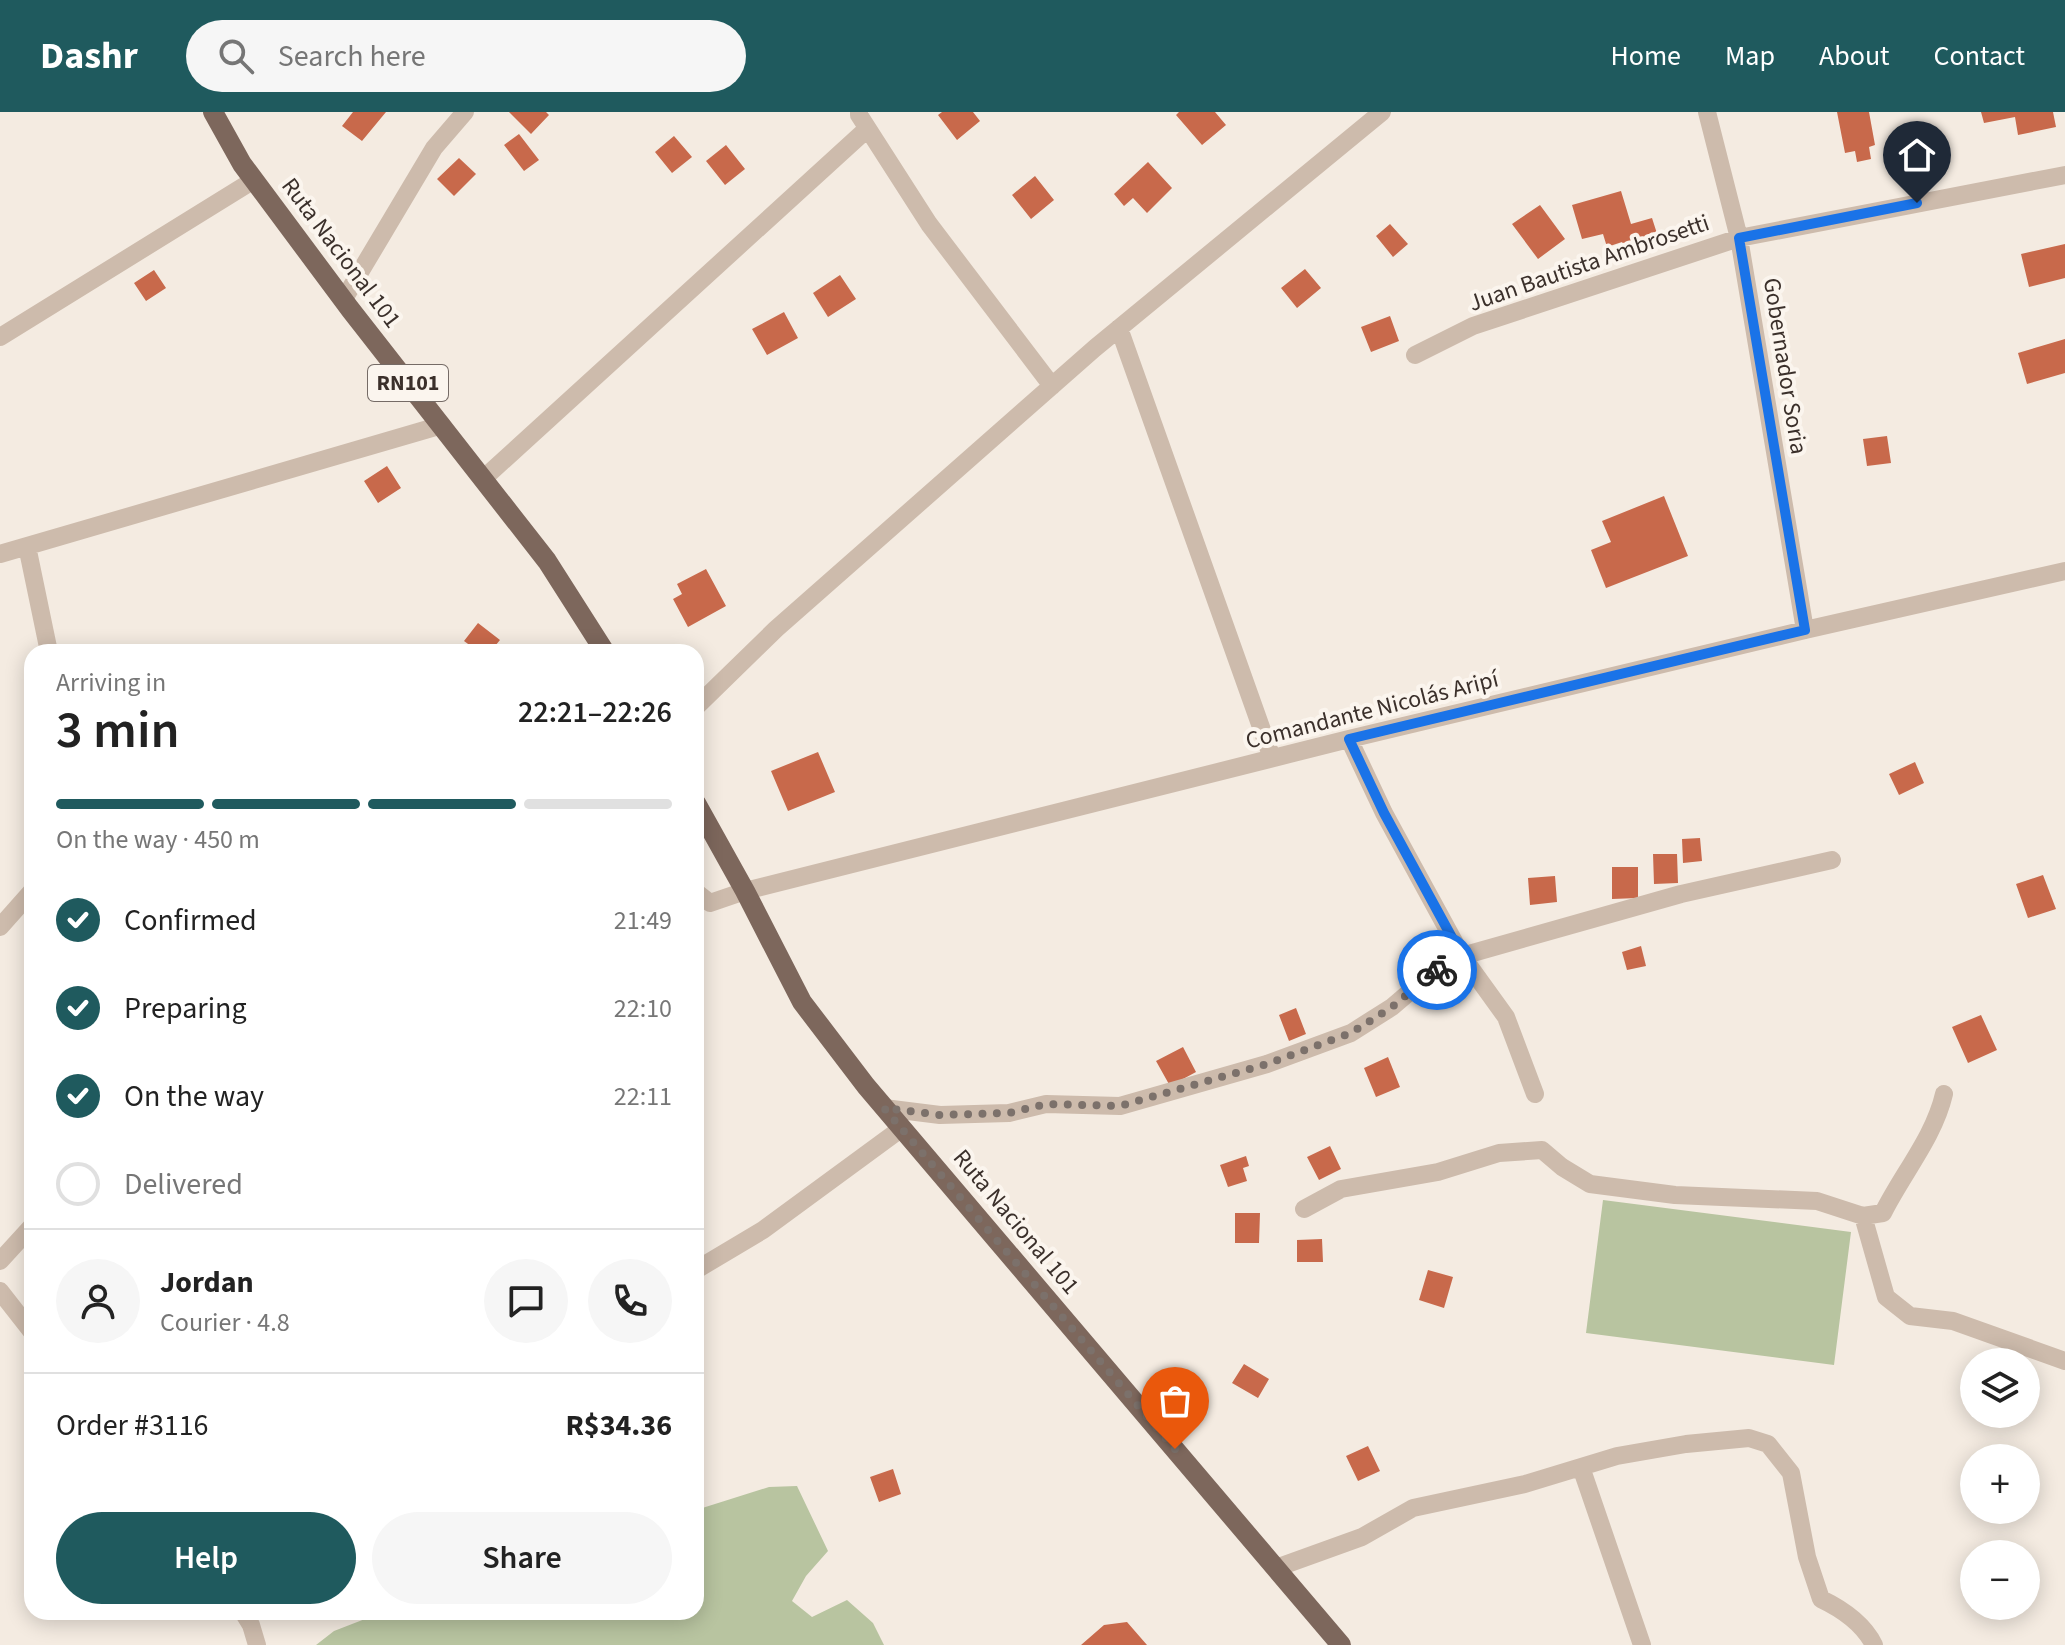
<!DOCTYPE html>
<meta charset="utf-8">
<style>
:root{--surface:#fff;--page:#f6f6f6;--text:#222;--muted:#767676;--line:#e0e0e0;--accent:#1f5a5e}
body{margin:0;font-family:"Source Sans 3",sans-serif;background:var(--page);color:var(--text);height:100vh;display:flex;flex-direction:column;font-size:30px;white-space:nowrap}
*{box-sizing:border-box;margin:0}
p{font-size:26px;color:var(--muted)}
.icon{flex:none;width:44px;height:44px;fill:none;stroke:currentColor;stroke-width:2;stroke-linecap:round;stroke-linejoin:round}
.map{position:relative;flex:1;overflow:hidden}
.drawer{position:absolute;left:24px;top:532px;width:680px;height:976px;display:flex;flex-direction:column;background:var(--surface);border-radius:24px;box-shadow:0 4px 20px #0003}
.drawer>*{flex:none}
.buttons{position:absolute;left:1960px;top:1236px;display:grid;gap:16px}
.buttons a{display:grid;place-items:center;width:80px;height:80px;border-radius:50%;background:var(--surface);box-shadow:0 4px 20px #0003;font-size:40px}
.pin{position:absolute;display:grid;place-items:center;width:68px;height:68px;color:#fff;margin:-82px -34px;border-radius:50% 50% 50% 0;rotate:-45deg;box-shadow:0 0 8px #0007}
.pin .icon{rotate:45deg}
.courier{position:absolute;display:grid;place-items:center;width:80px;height:80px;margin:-40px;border:6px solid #1a73e8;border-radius:50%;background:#fff;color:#222;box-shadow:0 2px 10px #0007}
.summary em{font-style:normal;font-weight:600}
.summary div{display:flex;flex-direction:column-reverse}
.summary{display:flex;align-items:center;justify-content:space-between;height:136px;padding:0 32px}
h1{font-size:52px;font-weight:600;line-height:60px}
.bar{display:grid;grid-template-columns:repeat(4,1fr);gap:12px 8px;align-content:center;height:96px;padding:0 32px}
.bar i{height:10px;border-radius:6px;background:var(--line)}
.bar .on{background:var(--accent)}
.bar p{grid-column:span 4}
.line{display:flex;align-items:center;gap:20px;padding:0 32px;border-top:2px solid var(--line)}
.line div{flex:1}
.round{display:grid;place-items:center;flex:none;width:84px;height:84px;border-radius:42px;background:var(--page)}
ol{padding:0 32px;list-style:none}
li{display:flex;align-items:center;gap:24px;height:88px}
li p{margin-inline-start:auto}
li .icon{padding:8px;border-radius:50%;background:var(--accent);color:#fff;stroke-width:4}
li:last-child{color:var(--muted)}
li i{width:44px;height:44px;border:4px solid var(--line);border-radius:50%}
.cta{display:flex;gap:16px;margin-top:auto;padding:16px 32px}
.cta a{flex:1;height:92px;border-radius:48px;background:var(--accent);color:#fff;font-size:32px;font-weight:600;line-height:92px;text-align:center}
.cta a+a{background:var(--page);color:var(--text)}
header{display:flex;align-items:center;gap:48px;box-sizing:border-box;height:112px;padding:0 40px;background:var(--accent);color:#fff}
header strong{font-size:38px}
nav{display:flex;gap:44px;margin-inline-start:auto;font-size:28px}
.search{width:560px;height:72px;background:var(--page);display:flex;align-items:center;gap:20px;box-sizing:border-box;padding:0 28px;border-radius:44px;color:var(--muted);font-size:30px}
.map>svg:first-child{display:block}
</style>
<header>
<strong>Dashr</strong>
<div class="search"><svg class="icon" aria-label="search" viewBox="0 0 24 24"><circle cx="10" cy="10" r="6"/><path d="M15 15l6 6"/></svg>Search here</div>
<nav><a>Home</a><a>Map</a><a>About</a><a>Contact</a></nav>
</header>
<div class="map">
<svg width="2065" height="1533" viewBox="0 0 2065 1533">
<rect width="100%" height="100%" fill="#f4ebe1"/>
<!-- green -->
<path fill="#b8c4a0" d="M1603,1088L1851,1120L1834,1253L1586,1221Z
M797,1374L828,1439L806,1464L792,1489L812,1505L847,1488L873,1511L884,1533H316L334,1519L383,1500H696V1398L769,1375Z"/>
<!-- building -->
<path fill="#c8694b" d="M353,0H386L362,29L342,14Z
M509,0H546L549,3L531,22Z
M942,0H973L980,9L957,28L938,3Z
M1179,0H1215L1226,13L1202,33L1176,3Z
M1837,0H1869L1875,33L1869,35L1871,47L1857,50L1855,39L1845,41Z
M1981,0H2053L2056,15L2018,23L2015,5L1984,11Z
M519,22L539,48L524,59L504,33Z
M674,24L692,45L672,61L655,40Z
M726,33L745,57L725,73L706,49Z
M459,46L476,62L454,84L437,67Z
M1148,50L1172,76L1147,101L1133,86L1124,94L1114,82Z
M1035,64L1054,88L1031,107L1012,83Z
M1621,79L1631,112L1652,106L1661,134L1626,144L1622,130L1607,135L1603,122L1582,127L1572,93Z
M1540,93L1565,127L1538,147L1512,112Z
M1390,112L1408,132L1393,145L1376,124Z
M2065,132V166L2029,175L2021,142Z
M1305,157L1321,176L1297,196L1281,176Z
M154,158L166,176L146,189L134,171Z
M840,163L856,187L828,205L813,181Z
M784,200L798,226L767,243L752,217Z
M1390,204L1399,229L1371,240L1361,215Z
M2065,227V261L2027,272L2018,241Z
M1887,324L1891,351L1867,354L1863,327Z
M387,354L401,376L378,391L364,369Z
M1664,384L1688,444L1606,476L1591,438L1611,430L1602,409Z
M706,457L726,494L688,515L673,487L682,482L677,472Z
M478,511L500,528L490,540H479L464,529Z
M818,640L835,680L788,699L771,659Z
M1915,650L1924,671L1899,683L1889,662Z
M1700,726L1702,749L1683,751L1682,727Z
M1653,742H1677L1678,771L1654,772Z
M1612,755H1638V786L1612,787Z
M2043,763L2056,797L2028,806L2016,772Z
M1555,764L1557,790L1530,793L1528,766Z
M1641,834L1646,854L1627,858L1622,840Z
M1296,896L1306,922L1289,929L1279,903Z
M1981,903L1997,938L1968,951L1952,915Z
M1183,935L1196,960L1170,974L1156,949Z
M1388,945L1400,975L1376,985L1364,956Z
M1330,1034L1341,1057L1319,1068L1307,1045Z
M1246,1044L1249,1054L1243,1056L1247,1069L1228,1075L1220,1053Z
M1235,1101H1260L1259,1131H1235Z
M1322,1127L1323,1150H1297V1128Z
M1428,1158L1453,1165L1444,1196L1419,1188Z
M1244,1252L1269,1267L1258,1286L1232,1271Z
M1368,1334L1380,1359L1358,1369L1346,1344Z
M893,1357L901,1382L879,1390L870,1365Z
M1127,1510L1147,1533H1081L1104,1513Z"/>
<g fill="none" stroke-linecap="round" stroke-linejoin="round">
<!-- minor -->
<path stroke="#cdbbac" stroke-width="18" d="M859,0V3L929,112L1052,274
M1707,0L1739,126L1805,518
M344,187L434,36L465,0
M1119,216L1272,646
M0,225L254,68
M1415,243L1473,214L1739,126L2065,63
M483,367L867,17
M27,434L49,540
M0,442L442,313
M696,595L776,517L1095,236L1382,0
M1349,627L1384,701L1462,844L1506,905L1535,982
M696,780L710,791L745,779L1349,627L1805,518L2065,459
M0,815L32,779
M884,996L940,1003L1009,1001L1046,992L1120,994L1267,952L1351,921L1392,895L1433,860L1462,844L1681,782L1832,748
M1304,1097L1341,1077L1438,1060L1499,1041L1542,1038L1562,1055L1590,1072L1675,1083L1817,1089L1863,1104L1883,1101C1903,1061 1934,1025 1944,982
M1863,1104L1886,1185L1910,1204L1953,1209L2065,1249
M0,1149L32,1114
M696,1158L763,1118L902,1016
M0,1179L32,1220
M1581,1355L1642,1533
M1276,1456L1362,1425L1413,1396L1525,1372L1617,1344L1686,1332L1749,1326L1768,1332L1791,1361L1807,1445L1821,1487C1842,1497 1863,1511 1874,1533
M243,1500L251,1513L257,1533"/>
<!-- primary -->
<path stroke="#7d675c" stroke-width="20" d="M213,0L242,52L350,197L547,449L605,540
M696,691L745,779L802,890L866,974L1341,1533"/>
</g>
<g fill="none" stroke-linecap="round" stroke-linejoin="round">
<!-- done -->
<path stroke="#7c716b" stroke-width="8" stroke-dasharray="0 14.4" d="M1175,1337L884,996L940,1003L1009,1001L1046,992L1120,994L1267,952L1351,921L1392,895L1437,858"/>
<!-- route -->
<path stroke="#1a73e8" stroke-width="10" d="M1437,858L1462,844L1384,701L1349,627L1805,518L1739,126L1917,91"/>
</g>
<g text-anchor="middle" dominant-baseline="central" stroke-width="8" stroke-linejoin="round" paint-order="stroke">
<!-- shield labels -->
<rect fill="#fbf5ee" stroke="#756b66" stroke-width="2" x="368" y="253" width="80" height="36" rx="6"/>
<g font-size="22" font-weight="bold" fill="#3b302b">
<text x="408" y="271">RN101</text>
</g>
<!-- street labels -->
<g font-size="24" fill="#3b302b" stroke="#fbf5ee">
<text transform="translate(341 141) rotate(53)">Ruta Nacional 101</text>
<text transform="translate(1589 151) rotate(-19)">Juan Bautista Ambrosetti</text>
<text transform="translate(1785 254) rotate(81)">Gobernador Soria</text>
<text transform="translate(1372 598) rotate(-14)">Comandante Nicolás Aripí</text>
<text transform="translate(1016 1110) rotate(50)">Ruta Nacional 101</text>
</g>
</g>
</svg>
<div class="buttons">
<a><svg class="icon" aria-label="layers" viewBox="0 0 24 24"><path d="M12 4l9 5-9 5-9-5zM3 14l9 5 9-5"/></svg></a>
<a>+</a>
<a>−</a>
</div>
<div class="pin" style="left:1175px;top:1337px;background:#ea580c"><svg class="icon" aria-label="bag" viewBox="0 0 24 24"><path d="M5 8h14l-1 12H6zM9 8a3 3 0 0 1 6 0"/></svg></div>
<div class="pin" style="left:1917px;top:91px;background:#1f2937"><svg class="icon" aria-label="home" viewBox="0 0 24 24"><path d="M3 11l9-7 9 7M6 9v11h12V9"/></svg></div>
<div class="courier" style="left:1437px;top:858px"><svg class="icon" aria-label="bike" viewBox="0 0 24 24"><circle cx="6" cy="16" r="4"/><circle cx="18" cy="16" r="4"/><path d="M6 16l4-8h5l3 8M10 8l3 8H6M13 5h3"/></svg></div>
<section class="drawer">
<div class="summary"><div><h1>3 min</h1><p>Arriving in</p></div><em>22:21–22:26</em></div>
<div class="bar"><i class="on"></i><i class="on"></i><i class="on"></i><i></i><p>On the way · 450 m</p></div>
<ol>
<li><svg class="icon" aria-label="check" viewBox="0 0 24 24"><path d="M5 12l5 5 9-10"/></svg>Confirmed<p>21:49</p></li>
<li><svg class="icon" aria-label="check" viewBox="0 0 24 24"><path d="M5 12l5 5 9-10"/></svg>Preparing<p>22:10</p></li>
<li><svg class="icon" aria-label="check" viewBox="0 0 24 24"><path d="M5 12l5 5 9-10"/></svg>On the way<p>22:11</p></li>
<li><i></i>Delivered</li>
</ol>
<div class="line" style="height:144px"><a class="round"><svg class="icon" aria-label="person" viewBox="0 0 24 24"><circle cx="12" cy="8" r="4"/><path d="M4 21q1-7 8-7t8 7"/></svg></a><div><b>Jordan</b><p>Courier · 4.8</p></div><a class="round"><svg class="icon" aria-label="chat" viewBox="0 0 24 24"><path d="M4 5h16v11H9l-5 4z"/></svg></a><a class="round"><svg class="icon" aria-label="phone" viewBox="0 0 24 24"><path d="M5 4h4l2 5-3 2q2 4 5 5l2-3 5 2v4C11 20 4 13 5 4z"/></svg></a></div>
<div class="line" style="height:104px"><div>Order #3116</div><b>R$34.36</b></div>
<div class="cta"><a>Help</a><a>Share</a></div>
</section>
</div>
